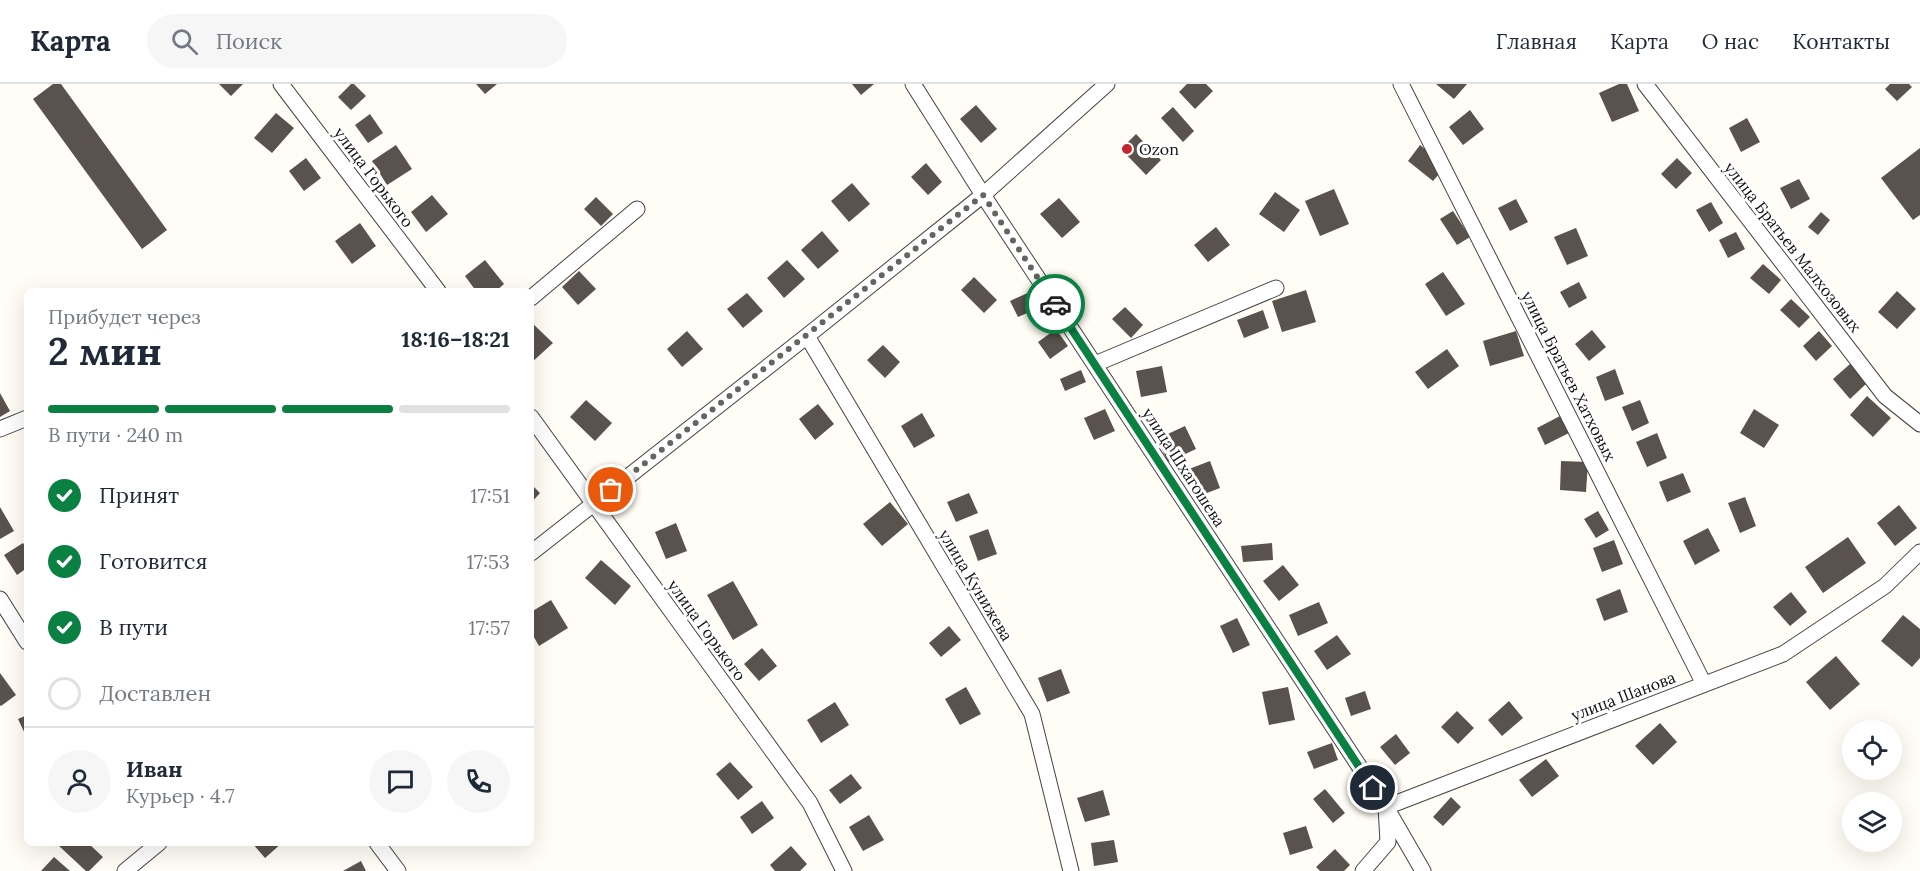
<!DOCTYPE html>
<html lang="ru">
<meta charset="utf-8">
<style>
:root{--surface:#fff;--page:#f6f6f7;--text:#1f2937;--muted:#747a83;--line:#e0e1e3;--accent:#0b8043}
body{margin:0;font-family:Lora,serif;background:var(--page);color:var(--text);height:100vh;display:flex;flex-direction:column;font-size:22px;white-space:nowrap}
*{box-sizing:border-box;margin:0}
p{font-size:20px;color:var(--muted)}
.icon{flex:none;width:33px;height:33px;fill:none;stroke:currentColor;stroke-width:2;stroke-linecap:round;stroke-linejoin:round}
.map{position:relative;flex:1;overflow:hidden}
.drawer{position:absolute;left:24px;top:204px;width:510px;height:558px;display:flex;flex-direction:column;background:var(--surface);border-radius:9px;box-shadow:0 6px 24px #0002}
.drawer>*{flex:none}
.controls{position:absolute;left:1842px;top:636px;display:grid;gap:12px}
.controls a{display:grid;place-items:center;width:60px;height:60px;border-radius:50%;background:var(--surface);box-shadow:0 6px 24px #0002;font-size:30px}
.pin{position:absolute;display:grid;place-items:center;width:51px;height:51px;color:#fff;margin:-26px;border:3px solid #fff;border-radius:50%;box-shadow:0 2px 6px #0007}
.courier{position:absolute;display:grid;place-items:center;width:60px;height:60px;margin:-30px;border:4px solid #0b8043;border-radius:50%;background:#fff;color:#222;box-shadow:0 2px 8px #0007}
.summary em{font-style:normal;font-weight:800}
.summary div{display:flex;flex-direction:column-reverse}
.summary{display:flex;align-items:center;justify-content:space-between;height:102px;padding:0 24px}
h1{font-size:39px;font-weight:800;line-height:45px}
.bar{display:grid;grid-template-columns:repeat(4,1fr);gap:9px 6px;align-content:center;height:72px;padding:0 24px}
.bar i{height:8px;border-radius:4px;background:var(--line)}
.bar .current{background:var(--accent)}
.bar p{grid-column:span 4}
.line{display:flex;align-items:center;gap:15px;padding:0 24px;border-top:2px solid var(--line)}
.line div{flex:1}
.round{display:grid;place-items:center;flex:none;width:63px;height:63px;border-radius:32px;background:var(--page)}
ol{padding:0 24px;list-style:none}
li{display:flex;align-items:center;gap:18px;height:66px}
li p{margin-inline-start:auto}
li .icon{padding:6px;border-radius:50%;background:var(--accent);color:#fff;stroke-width:4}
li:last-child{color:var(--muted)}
li i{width:33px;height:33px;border:3px solid var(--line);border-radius:50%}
header{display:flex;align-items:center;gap:36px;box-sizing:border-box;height:84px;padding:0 30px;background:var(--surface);border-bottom:2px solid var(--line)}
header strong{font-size:28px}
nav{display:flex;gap:33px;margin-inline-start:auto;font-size:21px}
.search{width:420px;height:54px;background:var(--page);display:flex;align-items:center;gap:15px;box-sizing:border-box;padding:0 21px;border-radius:33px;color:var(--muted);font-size:22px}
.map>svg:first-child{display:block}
</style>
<header>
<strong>Карта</strong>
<div class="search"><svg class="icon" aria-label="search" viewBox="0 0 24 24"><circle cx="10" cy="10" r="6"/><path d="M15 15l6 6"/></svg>Поиск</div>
<nav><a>Главная</a><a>Карта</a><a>О нас</a><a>Контакты</a></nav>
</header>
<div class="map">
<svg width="1920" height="787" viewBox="0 0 1920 787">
<rect width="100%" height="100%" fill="#fffdf5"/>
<!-- building -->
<path fill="#5a524d" d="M53,0H61L167,146L142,165L33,15Z
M219,0H243L231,12Z
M351,0H354L366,12L351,26L338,13Z
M476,0H497L485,10Z
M852,0H874L861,11Z
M1187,0H1206L1213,7L1195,25L1179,8Z
M1436,0H1467L1454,15Z
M1619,0H1627L1639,27L1612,38L1599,9Z
M1890,0H1909L1912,3L1897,17L1885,5Z
M976,21L997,45L981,59L960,35Z
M1173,23L1194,47L1183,58L1161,34Z
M1470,26L1484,45L1463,61L1449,43Z
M276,29L294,44L272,69L254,54Z
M370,30L383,49L368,59L355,41Z
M1747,34L1760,58L1741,68L1729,44Z
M1136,50L1161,76L1146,91L1121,65Z
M396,61L412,85L387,101L372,77Z
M1420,61L1446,82L1433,97L1408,77Z
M1920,64V131L1913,136L1881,94Z
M306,74L321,94L304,107L289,87Z
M1677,74L1692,89L1676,105L1661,90Z
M926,79L942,98L928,111L911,93Z
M1799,95L1810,115L1791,125L1780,104Z
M852,99L870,120L849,138L831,117Z
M1334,105L1349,140L1320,152L1305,117Z
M1275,108L1300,126L1284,148L1259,130Z
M432,111L448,130L426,148L411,128Z
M596,113L613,130L601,142L584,125Z
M1059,114L1080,138L1062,154L1040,130Z
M1516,115L1528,138L1510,147L1498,124Z
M1711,118L1723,139L1709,148L1696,126Z
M1453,127L1470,153L1457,161L1440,135Z
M1821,128L1830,136L1818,151L1808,143Z
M360,139L376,162L352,180L335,157Z
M1216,143L1230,161L1208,178L1194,161Z
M1576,144L1588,172L1567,181L1554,153Z
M822,147L839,167L818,185L801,166Z
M1736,148L1745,165L1728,174L1719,156Z
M485,176L504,200L496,207H476L465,192Z
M787,176L805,195L784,214L767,194Z
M1763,180L1781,196L1769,210L1750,194Z
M579,187L596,205L578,221L562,203Z
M1443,188L1465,220L1446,232L1425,200Z
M974,193L997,216L984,229L961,206Z
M1579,198L1587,214L1569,224L1560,208Z
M1306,206L1316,238L1282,248L1272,217Z
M1032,207L1039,224L1018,233L1010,217Z
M1897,207L1916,225L1897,245L1878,228Z
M747,209L763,227L743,244L727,225Z
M1791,215L1810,233L1799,244L1780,226Z
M1125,223L1143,241L1131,254L1112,235Z
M1263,226L1269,244L1244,254L1237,236Z
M531,238L553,259L531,279Z
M1056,245L1068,262L1050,275L1038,258Z
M1592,246L1606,263L1589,277L1575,260Z
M687,247L703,265L682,283L667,265Z
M1516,247L1524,272L1490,282L1483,257Z
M1819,247L1832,262L1816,277L1803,262Z
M883,261L900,278L885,294L867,276Z
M1447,265L1459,282L1428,305L1415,288Z
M1850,280L1867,299L1850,315L1833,295Z
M1162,282L1167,308L1141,313L1136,287Z
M1615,285L1624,310L1605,317L1596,293Z
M1081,286L1086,298L1065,307L1060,295Z
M0,309L10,327L0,333Z
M1867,312L1891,334L1873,353L1850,331Z
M586,316L612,339L595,357L570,333Z
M1640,316L1649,339L1632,347L1622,323Z
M818,320L834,340L815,356L799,335Z
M1105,325L1115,347L1094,356L1084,334Z
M1754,325L1779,341L1764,364L1740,349Z
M922,329L935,352L914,364L901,342Z
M1560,332L1569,349L1545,361L1537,344Z
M1185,342L1196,365L1168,378L1157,355Z
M1657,349L1667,374L1647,383L1636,358Z
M1210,377L1220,404L1199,412L1189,385Z
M1561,377L1588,378L1586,408L1560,406Z
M1683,389L1691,408L1667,418L1659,398Z
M531,400L540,409L531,419Z
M969,409L978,429L956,438L947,418Z
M1745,413L1756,442L1740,449L1728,419Z
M890,418L908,440L882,462L863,440Z
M1899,421L1917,444L1895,462L1877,439Z
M0,423L14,447L0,455Z
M1598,427L1609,446L1596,454L1584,435Z
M676,439L687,467L666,475L655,448Z
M1708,444L1720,467L1695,481L1683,457Z
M988,445L997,470L978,477L969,452Z
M1848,453L1866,479L1823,509L1805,483Z
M1614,456L1623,480L1602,488L1593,464Z
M23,459L27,465V484L17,491L4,471Z
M1272,459L1273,476L1243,478L1241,462Z
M601,476L631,502L615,521L585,494Z
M1283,481L1299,501L1279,517L1263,497Z
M733,497L758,541L733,556L707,511Z
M1620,505L1628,528L1604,537L1596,515Z
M1791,508L1807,528L1790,542L1773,523Z
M551,516L568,544L539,562L531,548V528Z
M1319,518L1328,539L1298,552L1289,531Z
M1903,531L1920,545V574L1912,583L1881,557Z
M1237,534L1250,561L1233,569L1220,542Z
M949,542L961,556L941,573L929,559Z
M1337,551L1351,570L1327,586L1314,567Z
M762,564L777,582L759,597L744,580Z
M1836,572L1860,600L1830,626L1806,598Z
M1061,585L1070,609L1047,618L1038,594Z
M0,589L16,611L1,622L0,621Z
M966,603L981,630L960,641L945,615Z
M1288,603L1295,636L1269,641L1262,608Z
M1365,607L1371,625L1351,632L1345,614Z
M1509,617L1523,634L1502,652L1488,636Z
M835,618L849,641L821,659L807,636Z
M1457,627L1474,644L1458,660L1441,643Z
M27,631V654L18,635Z
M1660,639L1677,658L1653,681L1635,662Z
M1396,650L1410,669L1395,681L1380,663Z
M1332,659L1338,676L1314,685L1307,668Z
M1546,675L1559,692L1532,713L1519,696Z
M730,678L753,703L738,716L716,690Z
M851,690L862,704L840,720L829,706Z
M1325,705L1345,729L1333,739L1313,715Z
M1103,706L1110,731L1085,738L1077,714Z
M1451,713L1461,723L1443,742L1433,733Z
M762,717L774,734L752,750L740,733Z
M869,731L884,756L863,767L849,743Z
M1306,742L1313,764L1290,771L1283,749Z
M1114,756L1118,778L1094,782L1091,759Z
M62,759H88L103,773L89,787H86L59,762Z
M252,759H282L265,774Z
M791,762L807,780L800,787H775L770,781Z
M1335,765L1350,781L1344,787H1320L1316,783Z
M54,773L70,787H41Z
M361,777L366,787H343Z"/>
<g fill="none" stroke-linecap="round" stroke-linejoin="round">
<!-- minor casing -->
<g stroke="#444" stroke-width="17">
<path id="minor" d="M281,0L438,207
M913,0L983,111L1386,723L1423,787
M1401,0L1704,600
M1645,0L1885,312L1920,340
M531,214L637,125
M807,252L1032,630L1071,787
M1095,280L1276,204
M531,333L810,719L844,787
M0,345L27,334
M531,469L807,252L983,111L1107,0
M0,515L27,558
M377,759L398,787
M125,787L159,759
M1363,787L1388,758L1386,723L1783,570L1885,502L1920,468"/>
</g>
<!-- minor -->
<use href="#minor" stroke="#fff" stroke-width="15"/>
</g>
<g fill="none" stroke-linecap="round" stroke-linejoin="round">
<!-- done -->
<path stroke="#646461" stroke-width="6" stroke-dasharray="0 10.8" d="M611,406L983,111L1055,220"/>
<!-- route -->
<path stroke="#0b8043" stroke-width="8" d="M1055,220L1373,704"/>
</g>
<!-- markers -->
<circle fill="#c4262e" stroke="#fff" stroke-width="2" cx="1127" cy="65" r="6"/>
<g text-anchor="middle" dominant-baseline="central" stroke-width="6" stroke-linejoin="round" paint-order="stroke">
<!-- poi labels -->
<g font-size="16" fill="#111" stroke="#fff" text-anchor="start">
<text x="1139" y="65">Ozon</text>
</g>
<!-- street labels -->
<g font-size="16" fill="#111" stroke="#fff">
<text transform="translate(374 93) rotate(53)">улица Горького</text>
<text transform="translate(1793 163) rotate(52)">улица Братьев Малхозовых</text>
<text transform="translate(1569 292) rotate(63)">улица Братьев Хатховых</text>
<text transform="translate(1184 383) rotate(57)">улица Шхагошева</text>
<text transform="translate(976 501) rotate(59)">улица Кунижева</text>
<text transform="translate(707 546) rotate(54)">улица Горького</text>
<text transform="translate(1623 612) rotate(-21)">улица Шанова</text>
</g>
</g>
</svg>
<div class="controls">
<a><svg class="icon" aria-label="locate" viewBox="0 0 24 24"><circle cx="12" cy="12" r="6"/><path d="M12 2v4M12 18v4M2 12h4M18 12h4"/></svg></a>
<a><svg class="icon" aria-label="layers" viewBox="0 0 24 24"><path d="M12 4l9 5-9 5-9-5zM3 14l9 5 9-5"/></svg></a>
</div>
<div class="pin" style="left:611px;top:406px;background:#ea580c"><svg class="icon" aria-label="bag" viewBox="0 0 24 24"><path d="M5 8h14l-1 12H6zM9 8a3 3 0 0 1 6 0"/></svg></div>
<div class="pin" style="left:1373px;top:704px;background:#1f2937"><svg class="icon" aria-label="home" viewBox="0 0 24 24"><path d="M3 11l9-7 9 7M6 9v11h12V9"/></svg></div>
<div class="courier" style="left:1055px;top:220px"><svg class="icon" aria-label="car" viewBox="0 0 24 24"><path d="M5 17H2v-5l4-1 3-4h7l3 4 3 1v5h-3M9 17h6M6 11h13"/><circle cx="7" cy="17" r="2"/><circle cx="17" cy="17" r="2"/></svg></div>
<section class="drawer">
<div class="summary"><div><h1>2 мин</h1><p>Прибудет через</p></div><em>18:16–18:21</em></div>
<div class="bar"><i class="current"></i><i class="current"></i><i class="current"></i><i></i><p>В пути · 240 m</p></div>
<ol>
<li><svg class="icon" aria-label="check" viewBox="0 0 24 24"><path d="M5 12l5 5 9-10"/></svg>Принят<p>17:51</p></li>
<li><svg class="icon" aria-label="check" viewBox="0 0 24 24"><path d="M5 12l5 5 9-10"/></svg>Готовится<p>17:53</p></li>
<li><svg class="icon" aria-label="check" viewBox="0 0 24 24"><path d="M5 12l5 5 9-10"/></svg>В пути<p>17:57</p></li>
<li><i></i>Доставлен</li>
</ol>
<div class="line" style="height:108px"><a class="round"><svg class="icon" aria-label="person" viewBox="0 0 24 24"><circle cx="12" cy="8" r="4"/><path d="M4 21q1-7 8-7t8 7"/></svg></a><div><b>Иван</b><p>Курьер · 4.7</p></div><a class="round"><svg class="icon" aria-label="chat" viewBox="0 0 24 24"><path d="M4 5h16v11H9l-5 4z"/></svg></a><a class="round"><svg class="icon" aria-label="phone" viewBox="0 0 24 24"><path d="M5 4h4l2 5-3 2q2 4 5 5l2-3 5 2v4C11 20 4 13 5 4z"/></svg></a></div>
</section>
</div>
